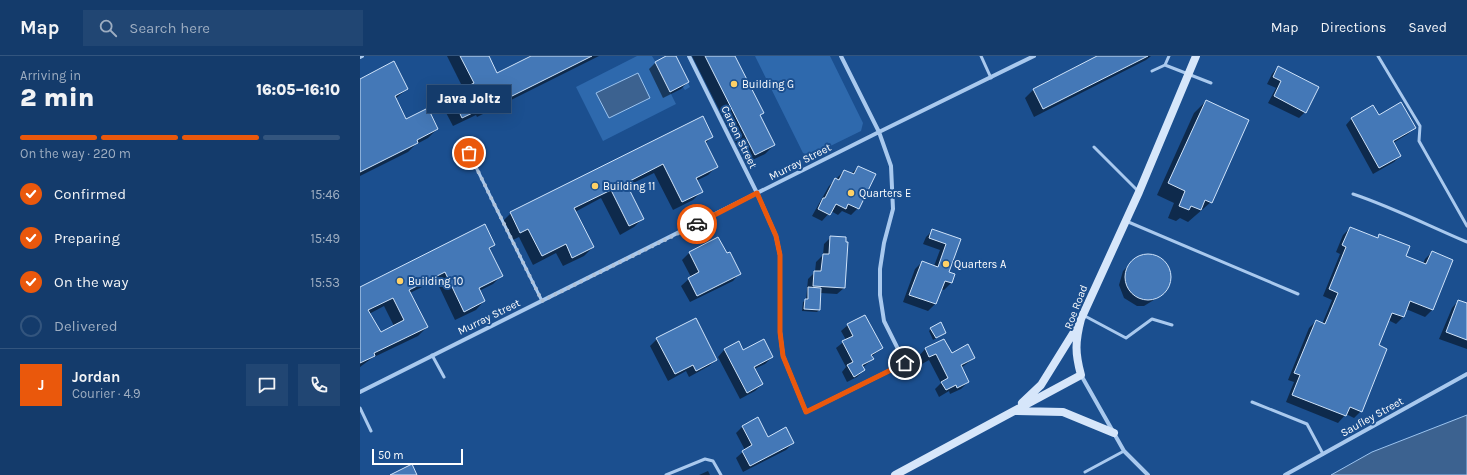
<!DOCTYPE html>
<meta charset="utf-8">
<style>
:root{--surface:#143b6b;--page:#214673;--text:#f1f3f6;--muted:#9dadc1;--line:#33557e;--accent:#ea580c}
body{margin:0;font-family:Karla,sans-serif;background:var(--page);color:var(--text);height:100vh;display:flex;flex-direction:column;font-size:15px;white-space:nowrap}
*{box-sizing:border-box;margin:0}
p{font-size:13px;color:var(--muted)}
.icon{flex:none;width:22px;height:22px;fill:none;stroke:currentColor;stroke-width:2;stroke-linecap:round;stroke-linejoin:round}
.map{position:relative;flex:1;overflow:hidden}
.sheet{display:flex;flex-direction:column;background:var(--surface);width:360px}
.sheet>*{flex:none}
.scale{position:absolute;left:12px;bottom:10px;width:91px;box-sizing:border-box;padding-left:4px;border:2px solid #fff;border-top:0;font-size:11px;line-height:14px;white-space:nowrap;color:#fff;-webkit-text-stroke:3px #1b4f8f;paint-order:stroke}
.pin{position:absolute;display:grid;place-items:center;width:34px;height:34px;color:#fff;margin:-17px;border:2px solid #fff;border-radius:50%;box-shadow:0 1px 4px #0007}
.courier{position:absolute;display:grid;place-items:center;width:40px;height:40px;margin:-20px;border:3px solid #ea580c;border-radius:50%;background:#fff;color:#222;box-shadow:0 1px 5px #0007}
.bubble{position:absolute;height:28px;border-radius:0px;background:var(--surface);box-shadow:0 4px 16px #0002,0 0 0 1px var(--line);font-size:13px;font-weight:800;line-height:28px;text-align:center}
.headline em{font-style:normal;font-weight:800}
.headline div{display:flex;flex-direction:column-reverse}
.headline{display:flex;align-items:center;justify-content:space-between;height:68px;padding:0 20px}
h1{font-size:26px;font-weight:800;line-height:30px}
.bar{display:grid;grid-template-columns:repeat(4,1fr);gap:6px 4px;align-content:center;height:48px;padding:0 20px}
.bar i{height:5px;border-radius:3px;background:var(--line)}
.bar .on{background:var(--accent)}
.bar p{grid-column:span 4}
.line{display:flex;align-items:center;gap:10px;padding:0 20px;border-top:1px solid var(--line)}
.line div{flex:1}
.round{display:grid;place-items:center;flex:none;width:42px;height:42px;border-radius:0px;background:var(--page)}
ol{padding:0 20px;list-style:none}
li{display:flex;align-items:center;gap:12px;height:44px}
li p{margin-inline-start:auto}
li .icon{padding:4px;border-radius:50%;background:var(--accent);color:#fff;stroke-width:4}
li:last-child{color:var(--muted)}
li i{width:22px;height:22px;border:2px solid var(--line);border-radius:50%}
header{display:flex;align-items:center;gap:24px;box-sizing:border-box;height:56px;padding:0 20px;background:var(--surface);border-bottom:1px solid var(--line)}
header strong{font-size:19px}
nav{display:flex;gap:22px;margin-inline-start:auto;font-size:14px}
.search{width:280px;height:36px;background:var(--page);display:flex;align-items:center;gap:10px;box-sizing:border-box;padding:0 14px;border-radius:0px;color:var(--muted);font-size:15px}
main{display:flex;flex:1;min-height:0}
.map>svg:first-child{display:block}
</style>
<header>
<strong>Map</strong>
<div class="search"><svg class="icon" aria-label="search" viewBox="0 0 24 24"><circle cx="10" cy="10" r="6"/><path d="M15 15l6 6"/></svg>Search here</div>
<nav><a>Map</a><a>Directions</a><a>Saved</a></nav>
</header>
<main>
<section class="sheet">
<div class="headline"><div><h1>2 min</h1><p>Arriving in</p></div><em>16:05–16:10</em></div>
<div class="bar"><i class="on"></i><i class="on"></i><i class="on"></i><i></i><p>On the way · 220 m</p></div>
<ol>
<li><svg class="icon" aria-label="check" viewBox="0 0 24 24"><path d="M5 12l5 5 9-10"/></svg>Confirmed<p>15:46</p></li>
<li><svg class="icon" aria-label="check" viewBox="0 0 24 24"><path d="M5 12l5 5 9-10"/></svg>Preparing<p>15:49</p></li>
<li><svg class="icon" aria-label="check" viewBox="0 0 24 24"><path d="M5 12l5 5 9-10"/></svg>On the way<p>15:53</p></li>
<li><i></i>Delivered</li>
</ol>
<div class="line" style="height:72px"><b class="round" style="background:var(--accent);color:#fff">J</b><div><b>Jordan</b><p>Courier · 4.9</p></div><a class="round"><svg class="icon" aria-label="chat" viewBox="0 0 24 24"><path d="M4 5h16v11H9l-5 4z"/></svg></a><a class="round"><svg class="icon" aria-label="phone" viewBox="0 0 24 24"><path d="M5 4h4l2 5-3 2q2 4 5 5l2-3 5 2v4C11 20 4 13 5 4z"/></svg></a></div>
</section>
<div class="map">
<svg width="1107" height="419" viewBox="0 0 1107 419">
<rect width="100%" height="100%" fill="#1b4f8f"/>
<!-- green -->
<path fill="#2e69ad" d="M277,0H292L295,5L306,0H316L329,26L328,27L330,31L325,34L322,30L310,36L316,48L243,85L216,31Z
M395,0H470L503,67L501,75L450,100L443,97Z"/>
<!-- water -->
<path fill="#3c6290" stroke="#9cc4f0" d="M278,17L290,42L249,62L236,37Z
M1107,359V419H971L1012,396Z"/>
<!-- shadow -->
<path fill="#0007" fill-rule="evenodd" d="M87,0H127L137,18L170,0H239L117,61L116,59L93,70L82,49L91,40L104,34Z
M309,0H315L328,26L321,33L303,42L289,13L296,6Z
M332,0H374L403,57L399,60L414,89L405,98L386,107Z
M739,0H791L786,4L674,61L665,42L674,33Z
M918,11L945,56L939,62L908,47L916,32L907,28L912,18Z
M0,24L47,33L35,43L45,64L77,73L68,82L55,89L48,96L0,120Z
M846,45L851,146L828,166L820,162L816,165L808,162L814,147L797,139L834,57Z
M1018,60L1054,72L1048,78L1033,87L1040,100L1034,106L1013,118L986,69L992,62Z
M352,80L346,87L357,110L348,119L336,125L342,135L333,144L313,154L294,117L267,130L283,162L274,171L260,179L241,142L215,156L233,191L224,200L203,210L196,197L173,209L159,181L151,185L142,166L151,157Z
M498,111V152L491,159L482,155L478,159L471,155L462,165L452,160L469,130L484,115L491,118Z
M990,172L1017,182L1020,179L1045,201L1063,208L1065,203L1072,196L1092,204L1072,254L1065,261L1046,253L1043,261L1036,268L1028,264L1017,290L1001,355L994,362L986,358L978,367L926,346L934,326L928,324L949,272L956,265L962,268L972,244L963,240L980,198L976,196L983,179Z
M573,174L600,184L588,217L594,219L591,227L584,234L581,233L575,248L568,255L543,246L555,213L562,206L574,210L580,194L563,188L566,181Z
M471,181L484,232L477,238L460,237L459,254L457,256L442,255L443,246L446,244L448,223L455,216L456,206L463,199L464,188Z
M358,183L379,218L373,225L330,246L321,230L331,221L322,204L329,197Z
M134,189L129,194L142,219L133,228L119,235L124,245L116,254L95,264L76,224L50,237L67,271L58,280L12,302L0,311V232ZM24,250L34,270L20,277L9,258Z
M789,199L802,204L809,216L808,229L797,242L784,250H777L764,242L759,229L763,215L770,208L783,200Z
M1098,245L1107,249V293L1079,283L1092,252Z
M488,269L522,292L511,301L513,303L502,312L504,314L497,321L487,326L482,316L486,311L476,292L486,284L481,275Z
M571,273L585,277L573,284L569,275Z
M297,283L356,304L349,310L329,321L326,315L308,325L290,290Z
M584,284L591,298L614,302L601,312L608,326L601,333L590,338L589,335L579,341L575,333L581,327L569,304L562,308L559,300L565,293Z
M364,294L412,301L405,308L394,313L402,328L395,335L380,343L358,301Z
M383,370L408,382L433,387L426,394L383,416L376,402L385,394L376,377Z
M348,415L350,419H339Z"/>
<!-- building -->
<path fill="#4478b7" stroke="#cfe3fa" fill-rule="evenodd" d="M100,0H129L137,17L171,0H232L126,53L125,51L102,62L91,39L114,27Z
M306,0H316L329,26L310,36L295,6Z
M345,0H375L404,57L400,59L415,89L395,99Z
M737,0H788L683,53L673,33Z
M34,5L48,33L35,40L46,63L68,52L78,73L57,84L58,87L0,116V23Z
M918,10L959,31L946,57L914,40L921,25L913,21Z
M846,44L889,64L852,147L845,144L841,154L831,150L829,154L819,150L825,135L808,127Z
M1041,46L1056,72L1033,85L1041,100L1019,112L991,62L1013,49L1019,59Z
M343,60L353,81L345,85L358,111L336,122L343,136L322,146L303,108L266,127L284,163L269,170L251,134L214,152L234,191L212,202L206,188L182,200L168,173L160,177L150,156Z
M498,110L516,118L499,153L488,148L486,153L476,148L470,159L458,153L463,142H465L475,122L479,124L484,114L494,118Z
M125,168L135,189L129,192L143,220L119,232L125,245L104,256L85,216L49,234L68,271L14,297L15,300L0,307V231ZM33,242L44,264L21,276L8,254Z
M990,171L1018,182L1019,178L1050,190L1046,200L1066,208L1072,195L1093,204L1073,254L1050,245L1044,261L1032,257L1019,289L1027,293L1002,356L990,351L986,360L932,339L940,319L934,317L956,264L965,268L978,237L969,233L986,191L982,189Z
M572,173L601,183L589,216L595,218L592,227L585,225L576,248L549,239L562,205L578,211L586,188L569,182Z
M470,180L486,181V186H488L485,232L453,230L454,215H461L463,198H469Z
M358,181L367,197L370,196L381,218L337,240L328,222L339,216L329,196Z
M765 221a23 23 0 1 1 46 0a23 23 0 1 1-46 0Z
M448,231L461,232L460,254L444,253L445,243H448Z
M1098,244L1107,247V284L1086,276Z
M505,259L523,292L511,299L514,303L502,309L505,314L494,321L487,309L493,306L482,285L493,280L487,268Z
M336,262L357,304L336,315L333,309L315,318L296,282Z
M581,266L586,277L576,282L570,272Z
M404,283L413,301L394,311L403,328L387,337L364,293L379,285L383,294Z
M584,283L592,297L608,288L615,302L601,309L609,326L597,332L596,329L586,334L581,326L588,322L576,298L569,301L565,292Z
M398,361L408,381L426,371L434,387L390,410L382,395L392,389L382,370Z
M52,408L57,419H30Z"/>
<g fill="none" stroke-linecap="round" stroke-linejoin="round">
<!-- lane -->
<path stroke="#a9c9ee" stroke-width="3" d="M621,0L631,22
M1018,0L1060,70L1059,85L1107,170
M805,9L851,27
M792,15L805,9L809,0
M734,91L778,135
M109,97L182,245
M993,138C1032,151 1069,170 1107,186
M766,165L938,238
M723,259L766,282L792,263L812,269
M72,299L84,321
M892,346L947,368L963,398
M0,352L11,375
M725,416L764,395
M306,419L345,403L353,405L361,419"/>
<!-- street -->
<path stroke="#a9c9ee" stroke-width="4" d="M329,0L397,137L416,180L420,199V276L423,300L446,356L545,307L524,265L520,239V213L524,187L533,153L531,110L519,76L481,0
M0,1L2,0
M721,319L764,395L788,419
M0,336L519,76L674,0
M925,419L1107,318"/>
<!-- secondary -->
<path stroke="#d6e6fa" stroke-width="8" d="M662,347L681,329L717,271
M657,355L703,356L754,377
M535,419L721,319C715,297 715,286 721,263L779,136L836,0"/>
</g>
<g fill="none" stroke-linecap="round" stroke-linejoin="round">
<!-- done -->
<path stroke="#afc1d8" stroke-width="4" stroke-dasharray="0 7.2" d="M109,97L182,245L337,168"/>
<!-- route -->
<path stroke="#ea580c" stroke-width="5" d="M337,168L397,137L416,180L420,199V276L423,300L446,356L545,307"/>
</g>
<!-- markers -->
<g fill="#ffd166" stroke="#1b4f8f" stroke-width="1.5">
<circle cx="374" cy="28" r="4"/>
<circle cx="235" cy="130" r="4"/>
<circle cx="491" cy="137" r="4"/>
<circle cx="586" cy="208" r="4"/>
<circle cx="40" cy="225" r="4"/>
</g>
<g text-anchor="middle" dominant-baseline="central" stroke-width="4" stroke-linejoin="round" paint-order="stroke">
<!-- poi labels -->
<g font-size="11" fill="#fff" stroke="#1b4f8f" text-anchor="start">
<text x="382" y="28">Building G</text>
<text x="243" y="130">Building 11</text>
<text x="499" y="137">Quarters E</text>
<text x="594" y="208">Quarters A</text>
<text x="48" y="225">Building 10</text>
</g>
<!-- street labels -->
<g font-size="11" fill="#fff" stroke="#1b4f8f">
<text transform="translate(379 81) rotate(64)">Carson Street</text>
<text transform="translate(440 106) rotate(-27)">Murray Street</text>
<text transform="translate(716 251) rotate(-69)">Roe Road</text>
<text transform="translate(129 261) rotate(-26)">Murray Street</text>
<text transform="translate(1012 361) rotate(-29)">Saufley Street</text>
</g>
</g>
</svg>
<div class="scale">50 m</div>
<div class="pin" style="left:109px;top:97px;background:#ea580c"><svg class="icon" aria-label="bag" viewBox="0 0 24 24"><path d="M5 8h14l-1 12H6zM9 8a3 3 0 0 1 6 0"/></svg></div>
<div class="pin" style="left:545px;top:307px;background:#1f2937"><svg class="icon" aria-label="home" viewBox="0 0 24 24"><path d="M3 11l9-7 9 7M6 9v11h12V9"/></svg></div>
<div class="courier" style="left:337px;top:168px"><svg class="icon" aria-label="car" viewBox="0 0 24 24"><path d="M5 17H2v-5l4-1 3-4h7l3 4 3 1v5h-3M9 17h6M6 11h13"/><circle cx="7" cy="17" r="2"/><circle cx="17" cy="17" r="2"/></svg></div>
<div class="bubble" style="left:67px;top:29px;width:84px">Java Joltz</div>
</div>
</main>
